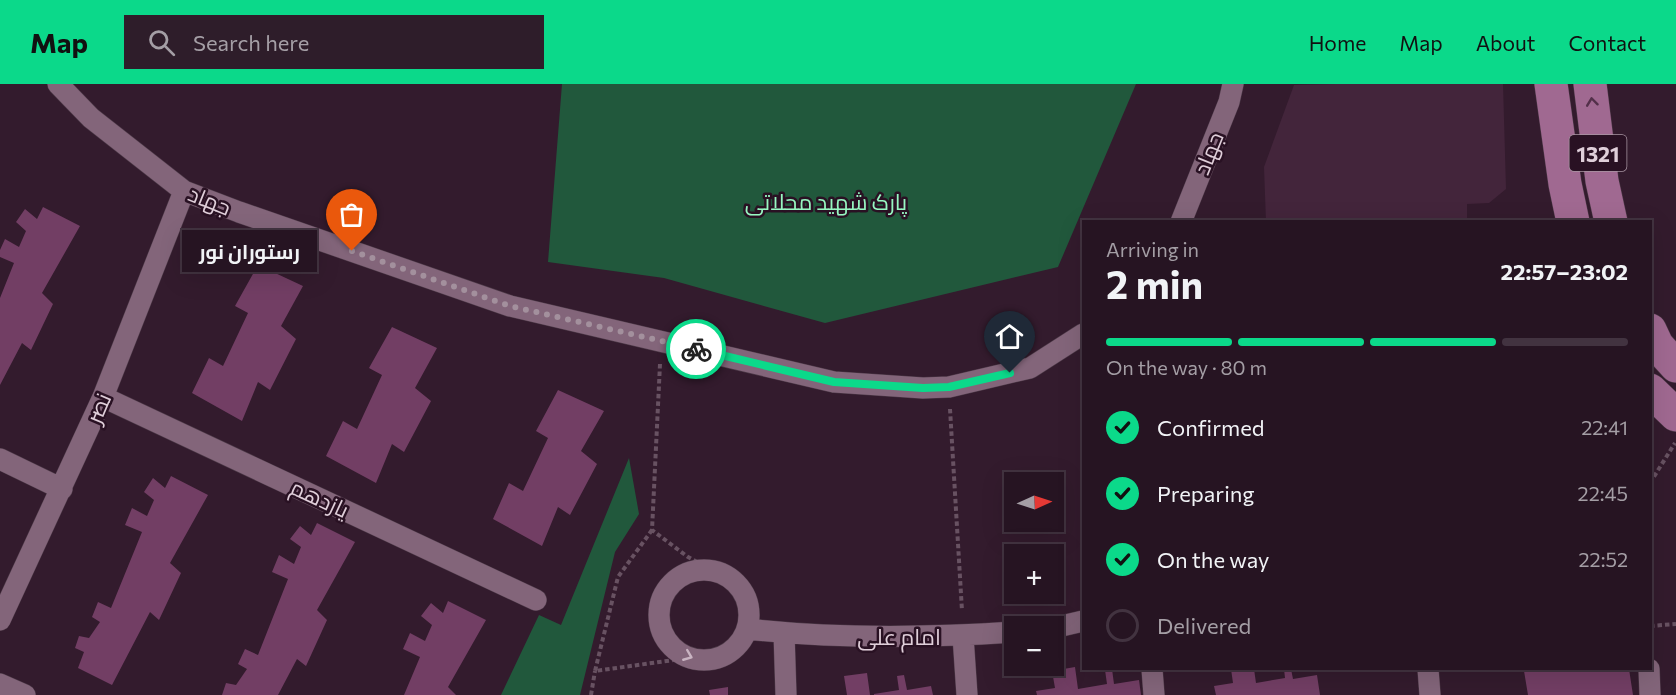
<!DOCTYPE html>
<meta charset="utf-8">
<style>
:root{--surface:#261422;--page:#2e1d2a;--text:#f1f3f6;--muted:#a49ea5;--line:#423340;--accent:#0bd98a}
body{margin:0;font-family:Commissioner,Cairo,sans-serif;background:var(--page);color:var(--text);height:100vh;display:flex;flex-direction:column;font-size:22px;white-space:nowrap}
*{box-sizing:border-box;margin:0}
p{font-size:20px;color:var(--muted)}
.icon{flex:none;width:33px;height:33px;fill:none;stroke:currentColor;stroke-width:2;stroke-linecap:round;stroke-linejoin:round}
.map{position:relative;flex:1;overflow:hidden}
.details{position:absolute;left:1082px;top:136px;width:570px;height:450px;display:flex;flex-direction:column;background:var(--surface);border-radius:0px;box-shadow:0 6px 24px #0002,0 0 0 2px var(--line)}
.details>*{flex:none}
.needle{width:39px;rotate:87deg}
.buttons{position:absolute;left:1004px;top:388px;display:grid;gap:12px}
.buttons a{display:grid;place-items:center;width:60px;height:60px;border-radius:0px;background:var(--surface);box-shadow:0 6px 24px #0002,0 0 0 2px var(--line);font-size:30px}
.pin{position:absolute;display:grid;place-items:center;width:51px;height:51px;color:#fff;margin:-62px -26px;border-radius:50% 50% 50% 0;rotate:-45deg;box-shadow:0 0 6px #0007}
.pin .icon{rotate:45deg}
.courier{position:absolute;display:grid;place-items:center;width:60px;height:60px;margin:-30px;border:4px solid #0bd98a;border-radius:50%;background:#fff;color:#222;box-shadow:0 2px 8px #0007}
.bubble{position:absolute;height:42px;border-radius:0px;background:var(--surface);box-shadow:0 6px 24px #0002,0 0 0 2px var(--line);font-size:20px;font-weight:700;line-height:42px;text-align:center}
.summary em{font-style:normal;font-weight:700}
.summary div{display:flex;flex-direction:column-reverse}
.summary{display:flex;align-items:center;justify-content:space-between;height:102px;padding:0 24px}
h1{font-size:39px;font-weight:700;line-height:45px}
.bar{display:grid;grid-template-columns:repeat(4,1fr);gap:9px 6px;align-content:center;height:72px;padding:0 24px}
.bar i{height:8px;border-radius:4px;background:var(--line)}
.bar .active{background:var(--accent)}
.bar p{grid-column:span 4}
ol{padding:0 24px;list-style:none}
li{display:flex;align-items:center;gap:18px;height:66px}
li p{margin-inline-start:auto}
li .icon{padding:6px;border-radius:50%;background:var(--accent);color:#111;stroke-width:4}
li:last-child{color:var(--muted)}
li i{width:33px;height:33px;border:3px solid var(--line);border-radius:50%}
header{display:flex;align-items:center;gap:36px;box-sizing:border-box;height:84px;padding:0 30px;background:var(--accent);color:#111}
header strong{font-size:28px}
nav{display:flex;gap:33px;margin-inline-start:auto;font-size:21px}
.search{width:420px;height:54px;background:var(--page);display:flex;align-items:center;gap:15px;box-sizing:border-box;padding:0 21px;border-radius:0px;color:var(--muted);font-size:22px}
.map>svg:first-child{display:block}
</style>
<header>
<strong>Map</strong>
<div class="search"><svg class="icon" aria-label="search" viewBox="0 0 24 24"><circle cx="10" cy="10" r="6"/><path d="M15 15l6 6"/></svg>Search here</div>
<nav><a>Home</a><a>Map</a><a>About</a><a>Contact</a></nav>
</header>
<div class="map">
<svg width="1676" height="611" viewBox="0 0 1676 611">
<rect width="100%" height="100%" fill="#331b2d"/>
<!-- built -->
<path fill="#43253b" d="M1335,0H1503L1506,105L1489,119L1467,120V138H1266L1264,83L1294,1Z"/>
<!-- green -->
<path fill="#21583c" d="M562,0H1136L1058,183L825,239L664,194L548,178Z
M629,374L639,430L615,468L580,611H501L539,531L561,541Z"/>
<!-- building -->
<path fill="#723e64" d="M43,123L80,142L42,209L53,220L31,266L22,259L0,301V214L14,179L0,173V166L5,155L19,163L26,147L16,138L25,125L37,135Z
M258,181L303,202L281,242L296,255L270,306L258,298L242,337L192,309L209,274L223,282L248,229L235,222Z
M392,243L437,264L415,304L431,317L404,368L392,360L376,399L326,372L343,337L357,345L382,291L369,284Z
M558,306L604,327L581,367L597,380L570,431L558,423L542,462L493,435L509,399L523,407L548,354L536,347Z
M171,392L208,411L170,479L181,489L159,536L150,528L112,601L78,584L84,568L75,564L79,552L89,554L100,538L92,533L98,518L111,524L142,448L125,441L132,424L147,432L154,416L144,408L153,394L165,404Z
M317,439L355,458L317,526L327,536L306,582L297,575L278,611H222L226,599L236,601L247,585L238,580L245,565L258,571L288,495L272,488L279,471L294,480L301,463L290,455L300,442L311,451Z
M448,517L486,536L448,603L456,611H404L420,573L403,565L410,549L425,557L432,541L421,532L431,519L443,529Z
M1075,583L1078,605L1107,600L1105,586L1112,585L1114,600L1139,596L1141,611H1037L1036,607L1055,604L1052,587Z
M1231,585H1254L1256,599L1285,594L1284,585H1291L1293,595L1317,591L1320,611H1216L1214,602L1233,599Z
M1539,585H1629L1633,611H1528L1524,587Z
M867,589L870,611H847L844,592Z
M904,591L907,606L931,602L933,611H874V610L899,606L897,592Z
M728,603V611H710L709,606Z"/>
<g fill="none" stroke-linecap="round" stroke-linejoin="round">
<!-- street casing -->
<g stroke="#4d3a48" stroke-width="22">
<path id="street" d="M58,0L91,34L184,107L239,128L510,222L834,298L923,304L949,303L1030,284L1083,250
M1181,138L1229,18L1233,0
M103,313L536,516
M0,375L62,405
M659 531a45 45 0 1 1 90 0a45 45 0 1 1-90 0Z
M0,536L103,313L184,107
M1053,544L1083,537
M748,545C836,555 925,554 1014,548
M784,549L786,611
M963,552L967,611
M1152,585L1154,611
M1428,585L1430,611
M1649,585L1650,611
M0,600L25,611"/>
</g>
<!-- primary casing -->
<g stroke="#4d3a48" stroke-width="34">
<path id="primary" d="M1551,0L1565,100L1573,138
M1590,0L1602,97L1611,138
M1650,246L1657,261L1676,282
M1650,306L1676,331"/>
</g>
<!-- path -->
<path stroke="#685262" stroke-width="4" stroke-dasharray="4.5 3" stroke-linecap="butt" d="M660,280L652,446L688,473L712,486
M950,325L962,527
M1650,399L1675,359
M652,446L618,493L595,587L688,574
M1650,542L1676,540
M591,611L595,587"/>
<!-- street -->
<use href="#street" stroke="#83657a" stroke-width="21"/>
<!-- primary -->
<use href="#primary" stroke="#a06991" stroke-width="33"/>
</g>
<!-- one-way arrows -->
<defs><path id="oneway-chevron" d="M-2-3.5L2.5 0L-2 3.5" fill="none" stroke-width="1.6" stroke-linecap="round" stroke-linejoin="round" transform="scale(1.5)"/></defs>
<use stroke="#53304a" href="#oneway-chevron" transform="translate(1592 18) rotate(-97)"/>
<use stroke="#c9b4c2" href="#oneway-chevron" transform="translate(688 572) rotate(22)"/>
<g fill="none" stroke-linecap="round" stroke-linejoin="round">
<!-- done -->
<path stroke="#a3909d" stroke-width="6" stroke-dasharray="0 10.8" d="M352,167L510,222L696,265"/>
<!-- route -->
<path stroke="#0bd98a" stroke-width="8" d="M696,265L834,298L923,304L949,303L1010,289"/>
</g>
<g text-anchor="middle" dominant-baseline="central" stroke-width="5" stroke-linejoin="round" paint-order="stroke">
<!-- shield labels -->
<rect fill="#291123" stroke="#a996a3" stroke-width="1.5" x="1569.5" y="51" width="57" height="36" rx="4.5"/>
<g font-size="21" font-weight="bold" fill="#e0cfda">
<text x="1598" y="69">1321</text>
</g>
<!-- street labels -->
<g font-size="22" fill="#e0cfda" stroke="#291123">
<text transform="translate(1208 69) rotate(-68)">جهاد</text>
<text transform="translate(210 116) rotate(22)">جهاد</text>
<text transform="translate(98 324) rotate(-67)">نصر</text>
<text transform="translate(320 414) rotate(25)">یازدهم</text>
<text x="899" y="552">امام علی</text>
</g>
<!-- park labels -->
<g font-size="22" fill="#97f8c2" stroke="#291123">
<text x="826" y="117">پارک شهید محلاتی</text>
</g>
</g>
</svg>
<div class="buttons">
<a><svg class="needle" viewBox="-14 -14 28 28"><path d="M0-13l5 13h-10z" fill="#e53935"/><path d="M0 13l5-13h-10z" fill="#a49ea5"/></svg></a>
<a>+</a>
<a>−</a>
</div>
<div class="pin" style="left:352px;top:167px;background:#ea580c"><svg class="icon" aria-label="bag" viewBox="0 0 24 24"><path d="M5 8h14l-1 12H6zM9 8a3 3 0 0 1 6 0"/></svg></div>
<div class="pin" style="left:1010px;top:289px;background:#1f2937"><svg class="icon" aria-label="home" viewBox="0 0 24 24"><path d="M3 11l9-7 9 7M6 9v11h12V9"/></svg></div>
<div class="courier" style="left:696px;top:265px"><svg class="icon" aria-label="bike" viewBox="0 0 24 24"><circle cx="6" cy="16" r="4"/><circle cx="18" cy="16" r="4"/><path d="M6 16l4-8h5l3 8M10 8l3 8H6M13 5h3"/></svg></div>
<div class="bubble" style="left:182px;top:146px;width:135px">رستوران نور</div>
<section class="details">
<div class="summary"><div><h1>2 min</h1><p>Arriving in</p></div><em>22:57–23:02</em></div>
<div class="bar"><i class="active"></i><i class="active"></i><i class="active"></i><i></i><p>On the way · 80 m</p></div>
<ol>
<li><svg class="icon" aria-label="check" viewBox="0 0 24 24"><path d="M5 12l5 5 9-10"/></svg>Confirmed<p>22:41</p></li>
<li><svg class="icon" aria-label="check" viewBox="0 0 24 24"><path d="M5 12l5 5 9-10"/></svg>Preparing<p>22:45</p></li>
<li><svg class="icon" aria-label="check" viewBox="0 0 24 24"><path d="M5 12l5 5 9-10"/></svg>On the way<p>22:52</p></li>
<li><i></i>Delivered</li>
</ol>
</section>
</div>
